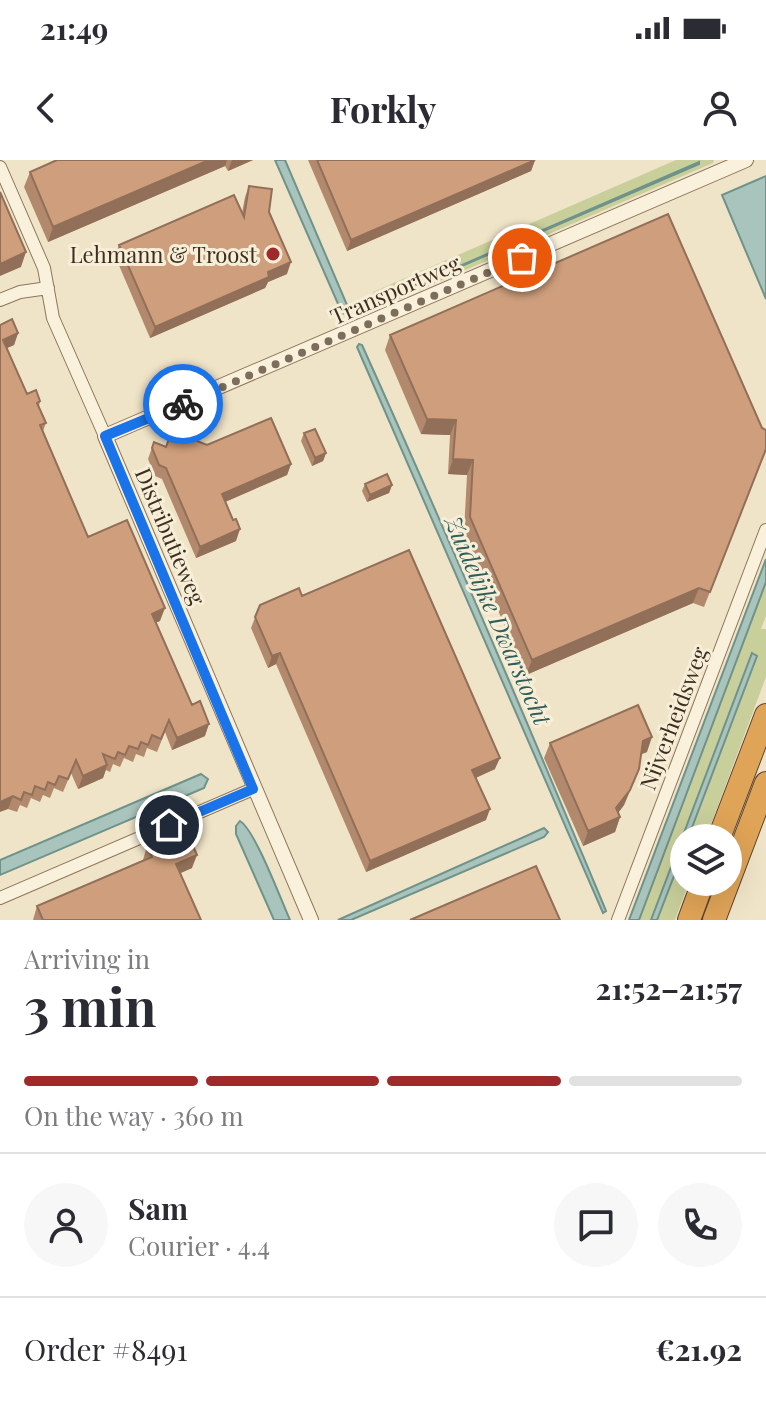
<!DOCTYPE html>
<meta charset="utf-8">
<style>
:root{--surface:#fff;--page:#f7f7f7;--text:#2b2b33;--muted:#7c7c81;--line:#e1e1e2;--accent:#9e2a2b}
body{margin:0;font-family:"Playfair Display",serif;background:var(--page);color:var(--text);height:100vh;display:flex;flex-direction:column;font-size:30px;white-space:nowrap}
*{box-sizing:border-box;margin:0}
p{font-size:26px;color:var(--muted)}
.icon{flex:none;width:44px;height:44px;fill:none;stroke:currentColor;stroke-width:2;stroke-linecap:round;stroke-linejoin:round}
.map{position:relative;height:760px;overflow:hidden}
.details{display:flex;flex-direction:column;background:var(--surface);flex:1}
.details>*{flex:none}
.controls{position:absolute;left:670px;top:664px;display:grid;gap:16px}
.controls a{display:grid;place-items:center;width:72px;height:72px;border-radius:50%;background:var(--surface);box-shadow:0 8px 32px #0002;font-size:40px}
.pin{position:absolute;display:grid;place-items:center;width:68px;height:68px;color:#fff;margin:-34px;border:4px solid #fff;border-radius:50%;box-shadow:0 2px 8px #0007}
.courier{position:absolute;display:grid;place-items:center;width:80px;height:80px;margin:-40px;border:6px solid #1a73e8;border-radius:50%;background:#fff;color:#222;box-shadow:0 2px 10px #0007}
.head em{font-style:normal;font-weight:700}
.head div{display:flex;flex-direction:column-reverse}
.head{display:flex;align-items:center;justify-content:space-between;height:136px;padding:0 24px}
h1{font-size:52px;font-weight:700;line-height:60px}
.bar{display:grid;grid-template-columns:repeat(4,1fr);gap:12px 8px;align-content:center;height:96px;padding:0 24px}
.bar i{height:10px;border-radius:6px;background:var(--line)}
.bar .selected{background:var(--accent)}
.bar p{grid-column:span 4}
.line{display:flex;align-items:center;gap:20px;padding:0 24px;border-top:2px solid var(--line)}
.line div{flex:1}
.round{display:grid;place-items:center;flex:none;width:84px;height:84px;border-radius:42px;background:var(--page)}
.status{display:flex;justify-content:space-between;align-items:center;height:56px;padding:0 40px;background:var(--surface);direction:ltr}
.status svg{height:22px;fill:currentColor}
header{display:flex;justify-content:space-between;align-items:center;height:104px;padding:0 24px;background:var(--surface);font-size:36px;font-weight:700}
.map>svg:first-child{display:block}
</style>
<div class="status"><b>21:49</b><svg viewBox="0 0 49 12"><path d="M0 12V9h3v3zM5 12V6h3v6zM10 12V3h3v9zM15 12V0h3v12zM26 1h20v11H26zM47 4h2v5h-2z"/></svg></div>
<header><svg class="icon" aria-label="back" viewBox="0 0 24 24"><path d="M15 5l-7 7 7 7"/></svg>Forkly<svg class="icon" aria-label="person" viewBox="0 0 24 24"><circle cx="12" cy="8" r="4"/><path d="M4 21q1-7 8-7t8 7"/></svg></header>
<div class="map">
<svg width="766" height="760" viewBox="0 0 766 760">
<rect width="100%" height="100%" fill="#f0e4c8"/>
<!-- green -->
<path fill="#c9cf9b" d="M676,0H714L713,3L380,147L373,132Z
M766,422V456L761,469H766V517L706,678H688L757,496L754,493H752L651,760H639Z
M684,690V722H689L675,760H657Z"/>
<!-- water -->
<path fill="#a9c4bc" stroke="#6f938a" stroke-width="2" d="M275,0H285L350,152L348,155L342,153Z
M699,2V4L385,139L386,138Z
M766,16V139L722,35Z
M359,184L362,185C446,371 526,559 604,746L606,751L603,753L357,187Z
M766,399V422L639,760H629Z
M752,493L757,496L688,678H684V690L657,760H651Z
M201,614L208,619L204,628L0,715V700Z
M240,661C255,670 281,740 290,760H274L236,674V666Z
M544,668L548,672L544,677L351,760H338Z"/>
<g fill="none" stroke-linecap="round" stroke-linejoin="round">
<!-- minor casing -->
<g stroke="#8d765c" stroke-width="14">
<path id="minor" d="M0,7L44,108L53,158L105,276
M0,140L20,132L48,128
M0,738L253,629
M618,760L766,370"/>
</g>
<!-- tertiary casing -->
<g stroke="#8d765c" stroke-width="16">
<path id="tertiary" d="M311,760L105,276L746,0"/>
</g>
<!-- motorway casing -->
<g stroke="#5b4430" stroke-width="24">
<path id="motorway" d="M719,678L766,555
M689,760L703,722
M714,760L766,623"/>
</g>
<!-- minor -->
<use href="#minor" stroke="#faf1dc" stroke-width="12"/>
<!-- tertiary -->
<use href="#tertiary" stroke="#faf1dc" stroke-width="14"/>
<!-- motorway -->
<use href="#motorway" stroke="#e0a458" stroke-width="22"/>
</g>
<!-- wall -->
<path fill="#b2896c" d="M57,0H253L228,11L225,6L48,82L24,27L30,12Z
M308,0H535L531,11L347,91Z
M249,26L269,52L287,114L268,122L265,128L150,178L115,96L119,85L242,53L245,37Z
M0,165L18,173L14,185L7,188L27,234L40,241L39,246L46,263L43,271L88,377L160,461L156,462L205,576L172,590L165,572L157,592L147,588L144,597L136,594L133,602L124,598L120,607L113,604L110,612L106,610L103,618L78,629L71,613L63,632L54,628L50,638L43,635L40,642L31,638L27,648L20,645L17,652L8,649Z
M390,175L766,290L704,447L693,443L526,515L464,372L467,315L448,314L450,275L421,274L385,190Z
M304,273L326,293L323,301L312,306L301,281Z
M154,282L166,287L207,285L291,304L287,315L225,342L236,381L196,398L162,319L155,316L148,299Z
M365,324L392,325L389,333L367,342L362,331Z
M302,436L495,609L476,618L486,660L366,712L276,504L268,508L251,468L260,445Z
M550,583L647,592L641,594L639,609L624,645L618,653L620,657L615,672L583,686L544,598Z
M147,686L192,708L180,713L201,760H33L37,746L143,700Z"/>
<!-- shaded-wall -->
<path fill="#916f58" d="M209,0H227L225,6L48,82L53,67Z
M232,0H253L228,11Z
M535,0L531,11L347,91L351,80Z
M26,92L21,107L0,116V104Z
M291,102L287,114L268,122L265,128L150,178L155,167Z
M18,173L14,185L0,191L3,180Z
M427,259L456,260L450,275L421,274Z
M326,293L323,301L312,306L315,298Z
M453,299L473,300L467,315L448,314Z
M291,304L287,315L218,345L222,334Z
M392,325L389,333L367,342L370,335Z
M240,369L236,381L196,398L200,387Z
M699,428L693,443L526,515L532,500Z
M165,448L160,461L148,466L152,454Z
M280,493L276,504L268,508L272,496Z
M209,564L205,576L172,590L177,578Z
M652,577L647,592L637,596L643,581Z
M500,598L495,609L468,621L472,610Z
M107,605L103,618L78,629L83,616Z
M639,609L624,645L612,661L620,657L615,672L583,686L588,671Z
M13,636L8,649L0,652V642Z
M490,649L486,660L366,712L370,701Z
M197,695L192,708L172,717L176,704Z"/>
<!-- building -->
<path fill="#cf9f7d" stroke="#916f58" stroke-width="2" d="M57,0H209L53,67L30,12Z
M317,0H535L351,80Z
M249,26L272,29L269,52L291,102L268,112L269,117L155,167L119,85L234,35L244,57Z
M0,32L26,92L0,104Z
M668,54L762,268L766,270V289L710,432L699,428L532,500L470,357L473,300L453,299L456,260L427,259L390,175Z
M12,159L18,173L3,180L27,234L36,230L40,241L37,243L46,263L40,265L88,377L127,360L165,448L152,454L192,545L200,541L209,564L177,578L169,560L161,579L152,575L148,585L141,582L138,589L129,586L125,595L118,592L115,599L103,594L107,605L83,616L76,600L68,619L59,616L55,625L48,622L45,630L35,626L32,635L24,632L21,640L13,636L0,642V165Z
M271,258L291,304L222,334L233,360L236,359L240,369L200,387L166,308L159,305L152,288L154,282L166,287L172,271L207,285Z
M315,269L326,293L315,298L304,273Z
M387,314L392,325L370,335L365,324Z
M409,390L500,598L472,610L490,649L370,701L280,493L272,496L255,457L260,445L299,428L302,436Z
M638,545L652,577L643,581L639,609L630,630L616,648L620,657L588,671L550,583Z
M186,670L197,695L176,704L201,760H43L37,746L152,697L147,686Z
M536,706L560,760H410Z"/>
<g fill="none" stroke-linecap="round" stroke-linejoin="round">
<!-- done -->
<path stroke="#7c6e5b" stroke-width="8" stroke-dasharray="0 14.4" d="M183,244L522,98"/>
<!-- route -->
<path stroke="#1a73e8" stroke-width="10" d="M169,665L253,629L105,276L183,244"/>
</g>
<!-- markers -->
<circle fill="#9e2a2b" stroke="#f7eed8" stroke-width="3" cx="273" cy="94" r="8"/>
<g text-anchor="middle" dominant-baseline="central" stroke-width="6" stroke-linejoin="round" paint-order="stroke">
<!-- poi labels -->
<g font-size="22" fill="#3d2e20" stroke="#f7eed8" text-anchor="end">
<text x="257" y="94">Lehmann &amp; Troost</text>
</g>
<!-- street labels -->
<g font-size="22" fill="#3d2e20" stroke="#f7eed8">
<text transform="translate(395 129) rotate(-24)">Transportweg</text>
<text transform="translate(171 376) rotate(67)">Distributieweg</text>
<text transform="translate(673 558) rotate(-69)">Nijverheidsweg</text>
</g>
<!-- water labels -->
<g font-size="24" font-style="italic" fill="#2f5d5a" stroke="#f7eed8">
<text transform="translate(499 460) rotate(66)">Zuidelijke Dwarstocht</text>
</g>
</g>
</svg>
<div class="controls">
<a><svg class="icon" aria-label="layers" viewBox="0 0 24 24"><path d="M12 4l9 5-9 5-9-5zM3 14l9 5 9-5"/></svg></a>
</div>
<div class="pin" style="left:522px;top:98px;background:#ea580c"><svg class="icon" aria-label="bag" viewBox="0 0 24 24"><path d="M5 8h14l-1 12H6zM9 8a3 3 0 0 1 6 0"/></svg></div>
<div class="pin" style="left:169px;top:665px;background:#1f2937"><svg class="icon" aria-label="home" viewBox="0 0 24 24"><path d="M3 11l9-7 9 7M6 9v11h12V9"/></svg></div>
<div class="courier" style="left:183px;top:244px"><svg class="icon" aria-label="bike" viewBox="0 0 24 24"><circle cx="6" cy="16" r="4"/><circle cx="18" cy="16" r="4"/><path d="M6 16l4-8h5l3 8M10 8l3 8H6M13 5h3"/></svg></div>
</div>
<section class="details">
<div class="head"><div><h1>3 min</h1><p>Arriving in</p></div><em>21:52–21:57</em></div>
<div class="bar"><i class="selected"></i><i class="selected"></i><i class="selected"></i><i></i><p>On the way · 360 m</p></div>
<div class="line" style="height:144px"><a class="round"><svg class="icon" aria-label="person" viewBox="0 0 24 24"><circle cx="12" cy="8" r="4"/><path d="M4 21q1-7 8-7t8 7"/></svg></a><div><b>Sam</b><p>Courier · 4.4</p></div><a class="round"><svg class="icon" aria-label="chat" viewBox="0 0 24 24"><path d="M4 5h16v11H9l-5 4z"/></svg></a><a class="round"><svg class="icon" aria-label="phone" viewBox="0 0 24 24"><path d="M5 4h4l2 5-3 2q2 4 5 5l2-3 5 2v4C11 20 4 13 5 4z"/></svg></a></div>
<div class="line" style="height:104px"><div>Order #8491</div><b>€21.92</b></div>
</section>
